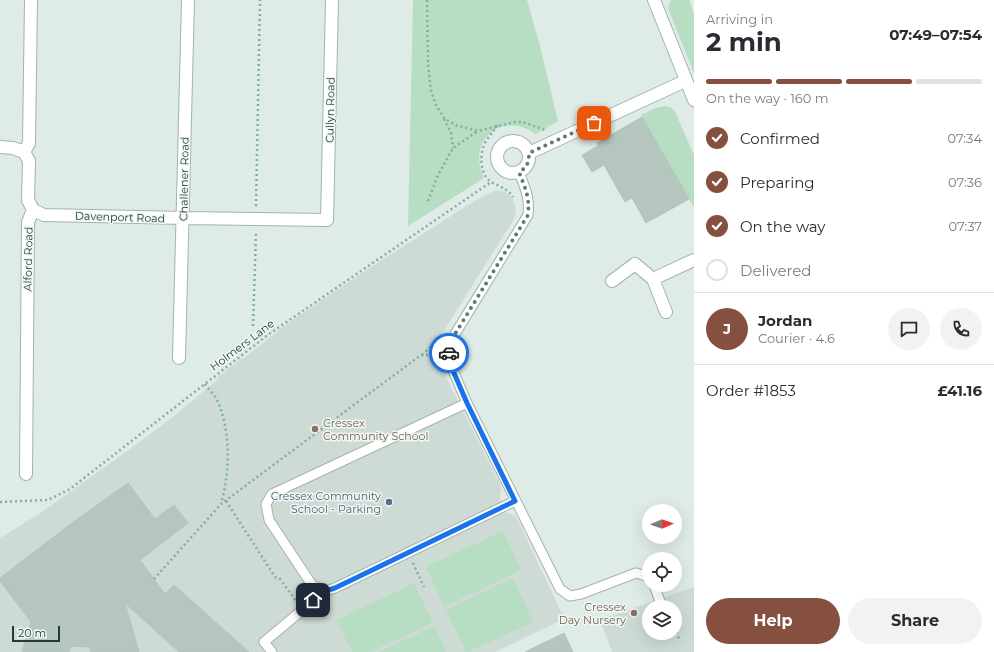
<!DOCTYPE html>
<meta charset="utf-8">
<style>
:root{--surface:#fff;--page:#f2f2f3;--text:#2b2b33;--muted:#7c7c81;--line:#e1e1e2;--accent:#865041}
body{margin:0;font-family:Montserrat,sans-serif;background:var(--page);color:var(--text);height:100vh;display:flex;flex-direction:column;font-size:15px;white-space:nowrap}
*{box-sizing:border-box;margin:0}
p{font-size:13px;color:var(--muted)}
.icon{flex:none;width:22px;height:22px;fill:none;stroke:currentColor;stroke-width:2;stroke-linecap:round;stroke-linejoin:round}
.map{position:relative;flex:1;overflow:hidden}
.panel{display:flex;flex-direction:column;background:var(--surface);width:300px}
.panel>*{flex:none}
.needle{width:26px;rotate:88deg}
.buttons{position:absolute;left:642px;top:504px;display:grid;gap:8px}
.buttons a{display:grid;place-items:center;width:40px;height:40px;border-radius:50%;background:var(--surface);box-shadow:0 4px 16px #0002;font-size:20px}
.scale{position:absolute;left:12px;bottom:10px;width:48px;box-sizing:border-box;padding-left:4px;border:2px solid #203c35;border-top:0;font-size:11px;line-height:14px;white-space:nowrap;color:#203c35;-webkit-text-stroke:3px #f0f8f4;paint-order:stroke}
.pin{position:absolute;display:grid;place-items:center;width:34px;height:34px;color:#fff;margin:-17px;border-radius:8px;box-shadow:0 2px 6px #0006}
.courier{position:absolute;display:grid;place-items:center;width:40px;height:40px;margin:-20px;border:3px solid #1a73e8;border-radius:50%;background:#fff;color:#222;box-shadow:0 1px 5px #0007}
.overview em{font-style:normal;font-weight:700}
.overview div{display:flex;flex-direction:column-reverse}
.overview{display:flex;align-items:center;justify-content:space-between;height:68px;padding:0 12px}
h1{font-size:26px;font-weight:700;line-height:30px}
.bar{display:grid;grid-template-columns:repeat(4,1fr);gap:6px 4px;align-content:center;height:48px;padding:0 12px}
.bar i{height:5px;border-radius:3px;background:var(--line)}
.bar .on{background:var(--accent)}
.bar p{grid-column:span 4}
.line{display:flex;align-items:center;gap:10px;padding:0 12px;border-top:1px solid var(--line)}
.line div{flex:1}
.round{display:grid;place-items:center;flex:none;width:42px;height:42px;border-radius:21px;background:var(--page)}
ol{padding:0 12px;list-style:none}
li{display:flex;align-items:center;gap:12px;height:44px}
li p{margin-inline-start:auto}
li .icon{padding:4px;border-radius:50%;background:var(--accent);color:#fff;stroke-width:4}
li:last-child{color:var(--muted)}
li i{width:22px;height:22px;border:2px solid var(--line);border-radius:50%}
.action{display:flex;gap:8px;margin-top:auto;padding:8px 12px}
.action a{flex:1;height:46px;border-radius:24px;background:var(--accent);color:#fff;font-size:16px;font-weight:700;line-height:46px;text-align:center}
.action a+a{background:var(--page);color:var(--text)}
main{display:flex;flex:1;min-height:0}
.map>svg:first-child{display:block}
</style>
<main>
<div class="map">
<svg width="694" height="652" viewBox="0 0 694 652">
<rect width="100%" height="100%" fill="#dfebe6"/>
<!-- built -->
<path fill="#cedbd5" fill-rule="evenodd" d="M496,190L505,192L513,198L516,210L514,219L437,342L441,367L501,486L500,498L507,513L516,516L564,618L562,620L495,652H0V538L42,512L141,441L174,416L217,380L218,377L242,358L243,359L288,323L371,267L476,200Z
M694,587V652H612L600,620ZM649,607H675V633H649Z"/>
<!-- green -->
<path fill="#b7ddc2" d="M413,0H527L540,46L558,121L536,134C502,110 466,140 484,178L408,226Z
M671,0H689L694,14V73L668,8Z
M665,106L672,108L675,112L694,155V206H693L641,115L656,108Z
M503,531L521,570L444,607L426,567Z
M513,578L533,622L468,652H466L446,610Z
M414,583L433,623L370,652H352L337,620Z
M434,626L446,652H379Z"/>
<!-- building -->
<path fill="#b5c6bf" stroke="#b2c5bd" d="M642,117L689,199L646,223L632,198L625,202L604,165L592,172L582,155L598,146L597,143Z
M128,483L155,519L174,505L188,523L140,560L165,594L174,585L249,652H179L125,603L139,652H91L89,647L71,646L69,652H22L31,622L0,581V578L68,526Z
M564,633L573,652H525Z"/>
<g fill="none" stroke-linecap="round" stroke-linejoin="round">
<!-- service casing -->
<g stroke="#a2b3ad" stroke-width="11">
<path id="service" d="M519,172C525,188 530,197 528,215L455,334L449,355L451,366L467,403L560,589L570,596L581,594L636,573L649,577
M654,585L662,607
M325,591L312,585L269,520L266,504L272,494L467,403
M272,652L264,642L325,591L335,588L515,501"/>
</g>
<!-- minor casing -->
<g stroke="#a2b3ad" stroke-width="14">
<path id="minor" d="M497 157a16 16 0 1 1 32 0a16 16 0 1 1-32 0Z
M0,147L13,148L24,152
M529,153L685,81
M33,210L44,215L184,218L327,220L332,0
M653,279L694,260
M612,281L635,264L653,279L666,312
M179,358L188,0
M26,474L28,222L33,210L28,200L29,161L24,152L29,143L31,0"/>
</g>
<!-- tertiary casing -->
<g stroke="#a2b3ad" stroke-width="14">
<path id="tertiary" d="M654,0L694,100"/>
</g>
<!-- path -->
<path stroke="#7fb0a2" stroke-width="2.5" stroke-dasharray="2 3" stroke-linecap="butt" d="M427,0L428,64L431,91L436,105L444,118L455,125L478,131L515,122H523L545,130
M444,119L451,133L453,148
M497,125C494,131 490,135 486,141C479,153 479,176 493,183C501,187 509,190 513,197
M428,201L438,175L453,148L478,131
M256,206L260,0
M253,326L256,233
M422,355L440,338
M205,384C209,390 215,395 218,402C231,433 230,472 221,504
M226,501L275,577L280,579L296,601
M0,502L48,500L70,489L269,334L491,182
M413,563L424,587
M154,579L221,504L421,355H437
M675,627L679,639"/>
<!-- service -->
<use href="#service" stroke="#fff" stroke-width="9"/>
<!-- minor -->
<use href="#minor" stroke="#fff" stroke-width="12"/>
<!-- tertiary -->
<use href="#tertiary" stroke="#fff" stroke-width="12"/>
</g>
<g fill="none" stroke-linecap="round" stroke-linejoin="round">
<!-- done -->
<path stroke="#637973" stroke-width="4" stroke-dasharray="0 7.2" d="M449,353L455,334L528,215C530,197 525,188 519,172C527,168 529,162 529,153L594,123"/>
<!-- route -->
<path stroke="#1a73e8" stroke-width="5" d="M313,600L325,591L335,588L515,501L467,403L451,366L449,353"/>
</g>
<!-- markers -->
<g fill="#8d6e63" stroke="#f0f8f4" stroke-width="1.5">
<circle cx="315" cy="429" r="4"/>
<circle cx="634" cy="613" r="4"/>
</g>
<circle fill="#5c6f8a" stroke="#f0f8f4" stroke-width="1.5" cx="389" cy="502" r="4"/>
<g text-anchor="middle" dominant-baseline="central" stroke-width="3" stroke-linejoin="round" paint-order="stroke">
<!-- street labels -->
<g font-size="11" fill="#203c35" stroke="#f0f8f4">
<text transform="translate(330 110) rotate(-89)">Cullyn Road</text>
<text transform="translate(184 179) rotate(-89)">Challener Road</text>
<text transform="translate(120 217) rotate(2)">Davenport Road</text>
<text transform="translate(28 259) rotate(-89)">Alford Road</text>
<text transform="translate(242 345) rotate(-37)">Holmers Lane</text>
</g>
<!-- education labels -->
<g font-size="11" fill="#785e54" stroke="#f0f8f4" text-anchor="start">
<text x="323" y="423">Cressex<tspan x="323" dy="13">Community School</tspan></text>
<text x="626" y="607" text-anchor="end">Cressex<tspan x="626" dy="13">Day Nursery</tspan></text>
</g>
<!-- service labels -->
<g font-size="11" fill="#4e5e75" stroke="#f0f8f4" text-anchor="end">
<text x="381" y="496">Cressex Community<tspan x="381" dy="13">School - Parking</tspan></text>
</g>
</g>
</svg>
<div class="buttons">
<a><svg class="needle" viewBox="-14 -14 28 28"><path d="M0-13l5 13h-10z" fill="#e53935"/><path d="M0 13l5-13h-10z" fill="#7c7c81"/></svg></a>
<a><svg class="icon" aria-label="locate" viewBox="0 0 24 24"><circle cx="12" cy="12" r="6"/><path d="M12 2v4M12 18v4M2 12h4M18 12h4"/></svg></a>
<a><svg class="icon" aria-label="layers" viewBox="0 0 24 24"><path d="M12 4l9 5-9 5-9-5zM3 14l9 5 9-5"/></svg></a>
</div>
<div class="scale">20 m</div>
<div class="pin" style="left:594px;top:123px;background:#ea580c"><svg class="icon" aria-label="bag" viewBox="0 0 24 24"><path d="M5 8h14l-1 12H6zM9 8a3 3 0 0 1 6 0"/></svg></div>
<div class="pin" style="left:313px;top:600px;background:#1f2937"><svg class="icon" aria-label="home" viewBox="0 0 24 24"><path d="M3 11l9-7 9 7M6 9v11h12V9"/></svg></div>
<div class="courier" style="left:449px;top:353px"><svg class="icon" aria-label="car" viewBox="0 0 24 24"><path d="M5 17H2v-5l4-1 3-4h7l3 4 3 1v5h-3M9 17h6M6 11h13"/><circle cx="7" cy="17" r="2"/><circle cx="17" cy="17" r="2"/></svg></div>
</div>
<section class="panel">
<div class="overview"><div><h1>2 min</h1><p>Arriving in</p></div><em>07:49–07:54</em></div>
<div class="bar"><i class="on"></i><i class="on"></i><i class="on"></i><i></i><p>On the way · 160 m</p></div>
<ol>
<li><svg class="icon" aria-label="check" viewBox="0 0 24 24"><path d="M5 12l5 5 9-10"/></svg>Confirmed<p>07:34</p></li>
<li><svg class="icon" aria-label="check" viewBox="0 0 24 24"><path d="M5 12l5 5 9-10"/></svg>Preparing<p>07:36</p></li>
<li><svg class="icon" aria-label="check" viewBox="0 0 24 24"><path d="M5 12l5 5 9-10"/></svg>On the way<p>07:37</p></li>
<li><i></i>Delivered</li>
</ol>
<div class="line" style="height:72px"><b class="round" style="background:var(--accent);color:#fff">J</b><div><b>Jordan</b><p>Courier · 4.6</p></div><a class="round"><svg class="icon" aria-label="chat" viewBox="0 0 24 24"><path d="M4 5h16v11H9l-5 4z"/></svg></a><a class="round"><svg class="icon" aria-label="phone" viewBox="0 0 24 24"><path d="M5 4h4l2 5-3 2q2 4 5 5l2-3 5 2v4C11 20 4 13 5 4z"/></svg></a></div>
<div class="line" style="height:52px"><div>Order #1853</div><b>£41.16</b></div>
<div class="action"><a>Help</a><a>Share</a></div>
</section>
</main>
